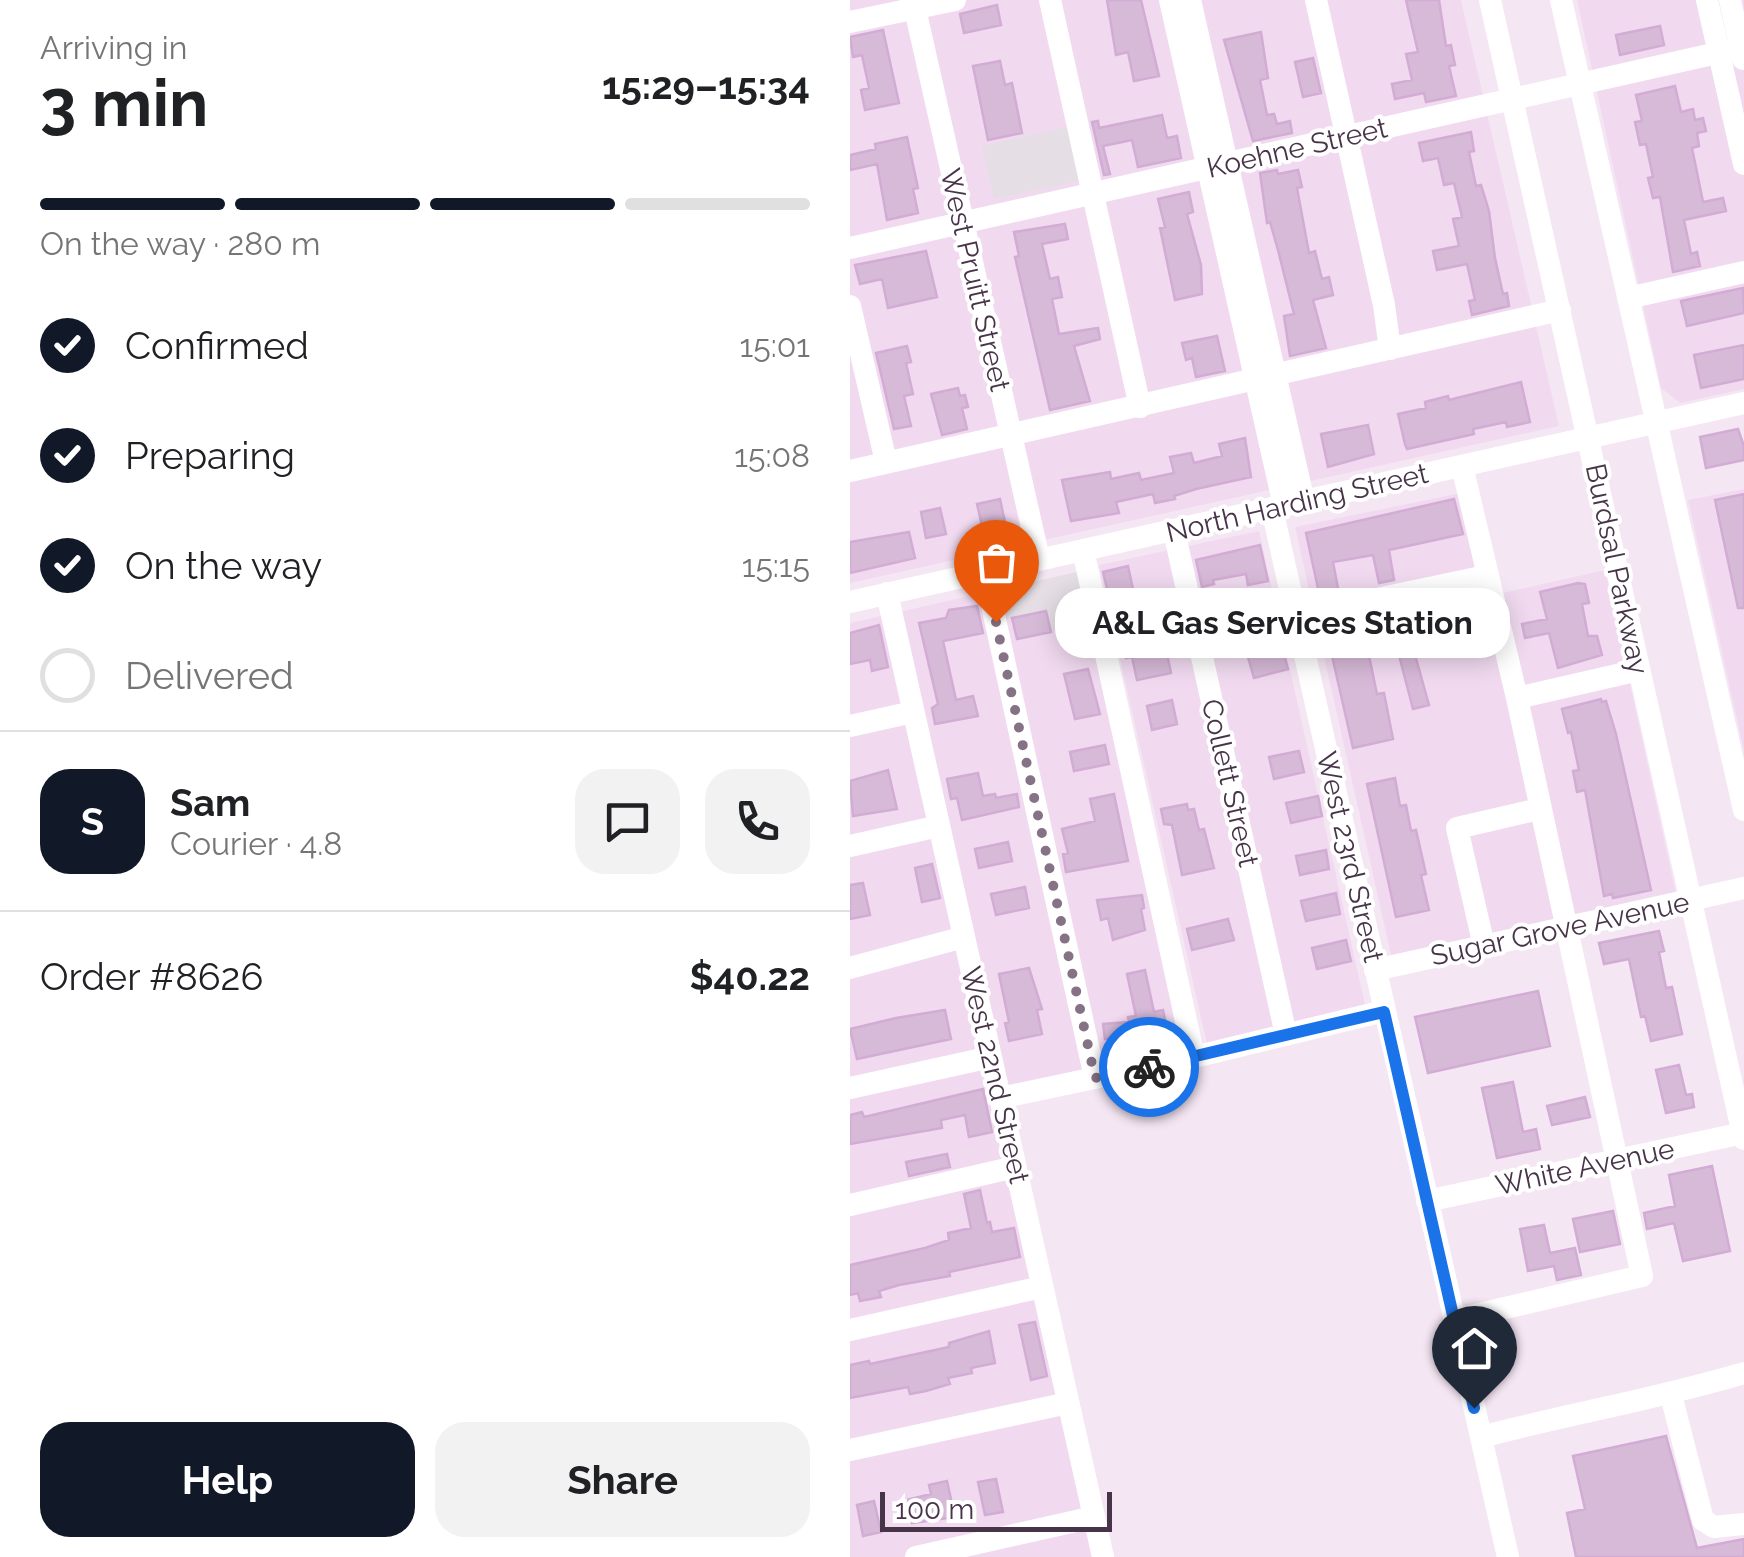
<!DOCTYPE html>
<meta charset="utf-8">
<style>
:root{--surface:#fff;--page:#f2f2f2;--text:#202124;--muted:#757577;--line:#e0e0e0;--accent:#111827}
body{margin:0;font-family:Raleway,sans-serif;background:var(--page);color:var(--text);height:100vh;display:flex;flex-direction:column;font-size:38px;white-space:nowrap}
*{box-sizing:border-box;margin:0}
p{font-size:32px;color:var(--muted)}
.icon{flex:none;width:55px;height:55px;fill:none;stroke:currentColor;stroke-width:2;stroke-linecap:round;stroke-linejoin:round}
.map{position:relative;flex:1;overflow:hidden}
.details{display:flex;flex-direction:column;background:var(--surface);width:850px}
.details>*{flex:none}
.scale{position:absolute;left:30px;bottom:25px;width:232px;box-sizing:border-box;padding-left:10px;border:5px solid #483449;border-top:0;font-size:28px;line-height:35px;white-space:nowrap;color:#483449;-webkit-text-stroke:8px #fff;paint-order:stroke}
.pin{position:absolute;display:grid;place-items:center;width:85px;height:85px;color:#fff;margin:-102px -42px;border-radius:50% 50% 50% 0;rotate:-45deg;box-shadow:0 0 10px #0007}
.pin .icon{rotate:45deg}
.courier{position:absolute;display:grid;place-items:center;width:100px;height:100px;margin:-50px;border:8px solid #1a73e8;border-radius:50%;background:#fff;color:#222;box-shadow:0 2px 12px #0007}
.bubble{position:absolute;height:70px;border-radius:30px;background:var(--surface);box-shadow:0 5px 25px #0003;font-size:32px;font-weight:700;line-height:70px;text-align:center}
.head em{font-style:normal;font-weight:700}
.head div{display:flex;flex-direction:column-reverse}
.head{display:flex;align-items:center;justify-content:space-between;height:170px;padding:0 40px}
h1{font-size:65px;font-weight:700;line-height:75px}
.bar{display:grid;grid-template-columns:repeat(4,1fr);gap:15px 10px;align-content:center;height:120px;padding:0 40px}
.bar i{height:12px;border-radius:8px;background:var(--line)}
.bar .on{background:var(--accent)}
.bar p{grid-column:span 4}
.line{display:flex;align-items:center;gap:25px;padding:0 40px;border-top:2px solid var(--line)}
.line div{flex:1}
.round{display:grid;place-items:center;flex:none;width:105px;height:105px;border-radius:30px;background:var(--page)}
ol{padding:0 40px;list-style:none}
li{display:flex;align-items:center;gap:30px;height:110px}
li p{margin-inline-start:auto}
li .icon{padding:10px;border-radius:50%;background:var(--accent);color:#fff;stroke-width:4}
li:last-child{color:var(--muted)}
li i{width:55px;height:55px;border:5px solid var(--line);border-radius:50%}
.button{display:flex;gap:20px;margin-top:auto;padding:20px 40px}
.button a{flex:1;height:115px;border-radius:30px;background:var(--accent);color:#fff;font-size:40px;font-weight:700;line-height:115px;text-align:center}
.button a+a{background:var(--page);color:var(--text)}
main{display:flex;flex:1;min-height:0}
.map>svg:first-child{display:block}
</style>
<main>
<section class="details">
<div class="head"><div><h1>3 min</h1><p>Arriving in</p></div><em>15:29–15:34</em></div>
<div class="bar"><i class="on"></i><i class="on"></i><i class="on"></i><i></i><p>On the way · 280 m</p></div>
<ol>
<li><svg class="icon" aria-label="check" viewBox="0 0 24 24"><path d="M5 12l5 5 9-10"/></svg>Confirmed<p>15:01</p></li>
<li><svg class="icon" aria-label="check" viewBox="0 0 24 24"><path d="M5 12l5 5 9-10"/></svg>Preparing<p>15:08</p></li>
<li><svg class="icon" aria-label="check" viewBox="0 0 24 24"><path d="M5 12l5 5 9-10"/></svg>On the way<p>15:15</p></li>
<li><i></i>Delivered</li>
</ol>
<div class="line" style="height:180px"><b class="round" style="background:var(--accent);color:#fff">S</b><div><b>Sam</b><p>Courier · 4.8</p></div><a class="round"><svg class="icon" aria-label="chat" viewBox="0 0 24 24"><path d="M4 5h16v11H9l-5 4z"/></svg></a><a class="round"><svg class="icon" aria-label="phone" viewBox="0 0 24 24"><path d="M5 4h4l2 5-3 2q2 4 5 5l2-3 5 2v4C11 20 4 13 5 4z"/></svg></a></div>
<div class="line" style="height:130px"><div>Order #8626</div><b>$40.22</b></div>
<div class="button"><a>Help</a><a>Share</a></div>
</section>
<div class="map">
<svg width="894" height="1557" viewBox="0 0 894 1557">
<rect width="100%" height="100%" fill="#f5e6f4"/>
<!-- residential -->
<path fill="#f1daf0" d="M0,0H611L709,426L0,583Z
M727,0H894V389L830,403L811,388Z
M894,489V751L838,500Z
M626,490L648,594L755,570L826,894L541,955L445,527Z
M409,531L516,1009L358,1049L249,565Z
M146,590L153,620L162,618L167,639L239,623L332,1056L145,1097L243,1557H0V623Z"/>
<!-- parking -->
<path fill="#e5dfe5" d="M227,125L239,179L144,199L132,146Z
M227,572L239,623L201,632L196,611L153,620L146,590Z"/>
<!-- building -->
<path fill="#d7bad8" stroke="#d2acd4" stroke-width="2.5" d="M257,0H291L309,76L284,81L278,52L266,55Z
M556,0H589L596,46L601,45L605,65L599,66L606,96L576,102L574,93L545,99L542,84L562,80L556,54L568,52Z
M147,5L151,25L114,33L110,14Z
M810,26L814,45L770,55L766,35Z
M33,30L49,103L15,110L11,90L19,88L12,55L3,57L0,37Z
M411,32L418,78L410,80L417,115L424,114L427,124L440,121L442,133L403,141L374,40Z
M463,58L471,93L453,97L445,62Z
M150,61L155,85L162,83L172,133L138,140L123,66Z
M825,86L831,112L843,109L845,120L853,118L856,131L847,133L849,146L842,148L853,202L873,198L876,211L834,220L841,254L847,252L850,266L823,272L810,197L803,198L798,178L803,177L796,144L790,145L785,122L792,121L786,95Z
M312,115L317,138L327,136L331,158L288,167L282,140L253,146L260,174L254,175L242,122L248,121L249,128Z
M621,132L624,151L619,152L626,186L631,185L639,211L645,258L653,294L657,293L659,306L622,315L619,301L625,300L617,264L587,270L583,251L609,246L603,219L612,217L604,183L594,185L588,158L573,161L569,143Z
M57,137L68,188L63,189L68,213L37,220L27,164L0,170V155L26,149L25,144Z
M427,170L428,174L448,170L452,187L447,188L459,253L465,251L472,279L479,277L483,295L463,300L476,348L440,356L434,316L444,314L428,250L420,222L417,223L410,173Z
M339,192L343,212L337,214L351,265L352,294L325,300L310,228L315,227L308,199Z
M215,224L218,239L192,244L200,279L208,277L212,297L202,299L209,334L248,328L250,339L224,346L240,401L200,410L165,257L169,256L164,232Z
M76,251L87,297L38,308L32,279L10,284L5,265Z
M893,288L894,313L837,326L831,301Z
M367,336L375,371L346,377L342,358L336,360L332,343Z
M894,345V379L851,388L844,355Z
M57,346L61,362L56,363L63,394L54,396L61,426L44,429L26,353Z
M671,382L680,422L657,427L656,422L623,429L624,434L557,449L555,444L548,414L576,408L575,402L598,396L599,400Z
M108,388L110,396L115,395L118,407L112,408L117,429L92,435L81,394Z
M518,425L524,454L478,467L471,434Z
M888,429L894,446V460L856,468L850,437Z
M395,438L401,477L346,489L324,496L325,499L305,503L303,494L266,502L269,513L221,521L212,480L260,472L261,479L289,473L291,480L324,473L320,457L341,453L344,463L372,456L369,444Z
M894,494V608H888L865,500Z
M150,499L160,546L137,551L136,543L125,545L122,532L133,530L127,504Z
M604,499L613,534L539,550L544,580L529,583L523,555L483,562L488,588L469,593L456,533Z
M90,508L96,534L76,538L71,512Z
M59,532L65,558L0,573V542Z
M410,545L418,581L398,585L396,574L363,580L364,584L352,587L346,560Z
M278,566L287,608L299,605L308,656L317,654L321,673L287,680L282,657L276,658L262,596L259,597L253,572Z
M728,583L735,584L739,603L732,604L738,636H747L752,655L708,668L699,633L675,638L672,624L697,619L690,592Z
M127,606L133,633L93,641L106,700L123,696L128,716L85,724L82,708L88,704L69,623L96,618L99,610Z
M196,611L201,632L167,639L162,618Z
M511,618L527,694L534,693L543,739L503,748L475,625Z
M29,625L38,667L22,671L20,660L0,664V633Z
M563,632L567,650L564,651L579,705L563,709L544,636Z
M427,651H433L438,669L404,678L398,657Z
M238,669L250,714L225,719L214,674Z
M751,699L752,702L756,701L766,734L801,890L763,898L762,894L754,896L735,790L727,792L723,771L729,770L721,732L718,733L712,709Z
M322,700L327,724L302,730L297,706Z
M255,745L259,764L224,771L220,752Z
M449,751L454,772L424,779L419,757Z
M38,770L47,809L3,816L0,781Z
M128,773L133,796L145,794L146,798L167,794L169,807L112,820L107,798L101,799L97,779Z
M545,778L550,806L556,805L561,831L566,830L576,874L571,875L579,910L546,917L517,784Z
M264,794L278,861L216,872L213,854L218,853L212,829L245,821L240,799Z
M468,796L472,816L441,823L436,803Z
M337,804L338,810L344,809L349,830L354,829L364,868L332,875L322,825L314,824L311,809Z
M158,842L162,861L129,868L125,849Z
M476,850L479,869L450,875L446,856Z
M82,864L90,898L72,902L65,868Z
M13,883L20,915L0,919V885Z
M175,887L179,908L146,915L141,894Z
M486,893L490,914L456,921L451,901Z
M292,895L294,908L291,909L295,930L263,940L258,918L251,920L247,900Z
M378,919L384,940L342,950L337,929Z
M809,931L814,951L809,952L816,988L822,987L832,1034L801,1041L795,1016L791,1017L779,959L754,964L749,943Z
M496,940L501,961L467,969L462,948Z
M179,968L192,1009L187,1010L192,1034L159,1041L155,1023L159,1022L149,974Z
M295,970L304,1012L313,1010L317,1029L255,1039L253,1024L279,1022L278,1017L286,1016L277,974Z
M688,991L700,1046L578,1073L565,1017Z
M95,1010L101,1039L7,1059L0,1029L46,1018Z
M829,1065L836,1095L842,1094L844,1107L816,1113L806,1070Z
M663,1082L673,1132L686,1129L690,1149L647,1158L632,1088Z
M133,1089L142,1132L119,1137L115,1115L91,1120L92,1128L0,1144V1115L12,1112L14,1117Z
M735,1097L740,1117L702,1125L697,1106Z
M97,1154L100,1167L59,1176L56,1162Z
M862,1166L880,1251L833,1261L824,1223L797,1229L794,1213L825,1206L819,1175Z
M130,1190L137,1223L140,1222L142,1232L164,1228L170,1257L99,1272L100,1276L49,1285L29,1291L31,1297L10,1301L8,1293L0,1295V1265L75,1248L99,1240L98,1233L121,1228L114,1194Z
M763,1211L770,1244L730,1252L723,1219Z
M694,1225L700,1253L725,1248L731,1275L707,1280L704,1266L678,1271L670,1229Z
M185,1322L197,1376L181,1380L169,1325Z
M139,1331L145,1363L121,1368L122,1373L98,1378L100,1384L76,1391L60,1394L58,1387L0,1398V1365L19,1361L20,1364L99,1347V1343Z
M816,1436L847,1548L894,1539V1557H726L717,1513L735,1509L723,1456Z
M146,1479L153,1512L135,1515L128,1482Z
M97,1481L105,1517L62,1523L57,1500L81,1494L79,1485Z
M24,1501L31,1532L13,1536L7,1505Z"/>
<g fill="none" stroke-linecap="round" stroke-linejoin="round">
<!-- minor -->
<path stroke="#fff" stroke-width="22" d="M63,0L189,559
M200,0L290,407
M320,0L434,506
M340,0L454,502
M466,0L534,305L540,349
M640,0L894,1139
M711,0L894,810
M857,0L894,164
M880,0L893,59
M0,22L105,0
M0,248L894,47
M778,298L894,272
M0,306L36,462
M0,471L710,310
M422,509L658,1557
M324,531L436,1035
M233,550L344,1057
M138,587L245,1078
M37,593L253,1557
M0,602L894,403
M446,616L636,576
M667,698L789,670
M0,726L63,712
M0,846L89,826
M634,946L607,828L689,809
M0,968L114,937
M525,970L894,888
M0,1088L141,1057
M150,1098L344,1057L534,1011
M577,1201L893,1133
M0,1205L165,1167
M604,1320L792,1276L667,698L612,466
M0,1330L192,1287
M821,1395L853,1520L864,1527L894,1524
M631,1437C718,1414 807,1399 894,1373
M0,1450L218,1403
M66,1557L244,1517"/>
</g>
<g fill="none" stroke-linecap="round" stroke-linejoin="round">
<!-- done -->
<path stroke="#857285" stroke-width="10" stroke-dasharray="0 18" d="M146,622L245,1078L299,1067"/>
<!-- route -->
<path stroke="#1a73e8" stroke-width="12" d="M299,1067L534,1012L624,1408"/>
</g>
<g text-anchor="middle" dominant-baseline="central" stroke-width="8" stroke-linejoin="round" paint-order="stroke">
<!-- street labels -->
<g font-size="28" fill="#483449" stroke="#fff">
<text transform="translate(447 148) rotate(-13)">Koehne Street</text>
<text transform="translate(125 280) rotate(77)">West Pruitt Street</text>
<text transform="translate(447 503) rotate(-13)">North Harding Street</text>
<text transform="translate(767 569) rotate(78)">Burdsal Parkway</text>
<text transform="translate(380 783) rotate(77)">Collett Street</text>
<text transform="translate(500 857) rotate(77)">West 23rd Street</text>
<text transform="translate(710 929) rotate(-12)">Sugar Grove Avenue</text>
<text transform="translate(145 1075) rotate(77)">West 22nd Street</text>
<text transform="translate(735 1167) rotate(-12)">White Avenue</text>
</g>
</g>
</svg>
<div class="scale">100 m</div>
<div class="pin" style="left:146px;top:622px;background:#ea580c"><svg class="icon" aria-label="bag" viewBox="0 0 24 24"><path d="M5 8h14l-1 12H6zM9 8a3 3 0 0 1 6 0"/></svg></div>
<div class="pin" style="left:624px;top:1408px;background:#1f2937"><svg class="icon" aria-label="home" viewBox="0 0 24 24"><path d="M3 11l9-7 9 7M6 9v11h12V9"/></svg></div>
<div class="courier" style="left:299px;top:1067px"><svg class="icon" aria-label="bike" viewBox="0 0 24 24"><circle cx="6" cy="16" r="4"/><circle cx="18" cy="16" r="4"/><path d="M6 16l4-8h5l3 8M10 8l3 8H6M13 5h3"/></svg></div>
<div class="bubble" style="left:205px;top:588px;width:455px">A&amp;L Gas Services Station</div>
</div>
</main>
